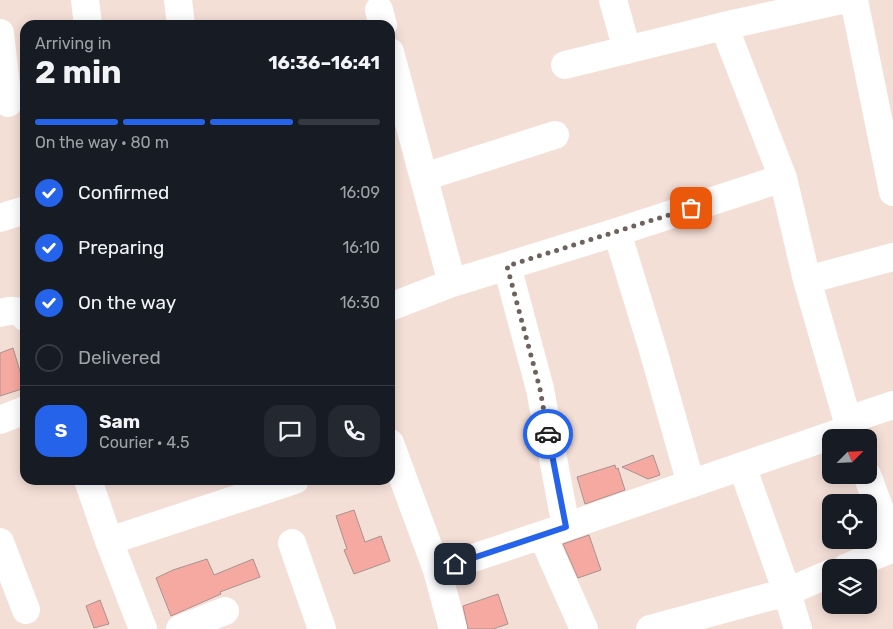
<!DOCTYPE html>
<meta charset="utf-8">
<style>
:root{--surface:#171b24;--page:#242831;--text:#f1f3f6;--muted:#9ea1a6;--line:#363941;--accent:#2563eb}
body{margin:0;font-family:Rubik,sans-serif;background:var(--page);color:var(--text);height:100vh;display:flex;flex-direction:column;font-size:19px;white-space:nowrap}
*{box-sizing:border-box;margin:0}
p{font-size:16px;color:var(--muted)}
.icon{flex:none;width:28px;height:28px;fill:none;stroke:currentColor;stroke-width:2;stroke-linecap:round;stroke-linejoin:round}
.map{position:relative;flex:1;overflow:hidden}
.side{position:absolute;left:20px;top:20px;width:375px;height:465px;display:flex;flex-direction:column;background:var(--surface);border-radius:15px;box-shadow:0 2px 12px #0003}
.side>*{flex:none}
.needle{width:32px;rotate:66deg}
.tools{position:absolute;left:822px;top:429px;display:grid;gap:10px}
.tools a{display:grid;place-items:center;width:55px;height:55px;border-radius:10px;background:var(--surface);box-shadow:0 2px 12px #0003;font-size:25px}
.pin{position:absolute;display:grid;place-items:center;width:42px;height:42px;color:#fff;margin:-21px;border-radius:10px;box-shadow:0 2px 8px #0006}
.courier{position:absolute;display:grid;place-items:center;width:50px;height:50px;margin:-25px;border:4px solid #2563eb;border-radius:50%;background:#fff;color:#222;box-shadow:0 1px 6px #0007}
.summary em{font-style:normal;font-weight:700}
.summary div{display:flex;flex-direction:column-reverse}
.summary{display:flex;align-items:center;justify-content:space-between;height:85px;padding:0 15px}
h1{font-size:32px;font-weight:700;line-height:38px}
.bar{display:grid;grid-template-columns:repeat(4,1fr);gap:8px 5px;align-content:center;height:60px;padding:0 15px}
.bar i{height:6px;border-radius:4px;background:var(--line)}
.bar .active{background:var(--accent)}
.bar p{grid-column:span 4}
.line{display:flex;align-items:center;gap:12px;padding:0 15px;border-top:1px solid var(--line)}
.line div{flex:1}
.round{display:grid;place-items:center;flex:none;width:52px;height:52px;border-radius:15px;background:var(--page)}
ol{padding:0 15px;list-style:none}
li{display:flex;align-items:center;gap:15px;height:55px}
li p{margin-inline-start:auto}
li .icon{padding:5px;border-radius:50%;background:var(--accent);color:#fff;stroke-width:4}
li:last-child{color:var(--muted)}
li i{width:28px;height:28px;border:2px solid var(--line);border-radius:50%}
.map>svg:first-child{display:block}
</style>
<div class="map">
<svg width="893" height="629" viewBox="0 0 893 629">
<rect width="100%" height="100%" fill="#f4dfd7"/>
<!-- building -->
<path fill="#f5a9a1" stroke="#a79390" d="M13,348L25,388L0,396V353Z
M653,455L660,475L648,479L622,467Z
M615,465L616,469L618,468L625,490L585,504L577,477Z
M354,510L365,542L381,536L390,561L354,574L344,550L347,549L336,516Z
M589,535L601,570L578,578L563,544Z
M207,559L214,575L253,559L260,577L220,592L221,594L171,616L156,578L173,570Z
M498,594L508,624L493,629H468L463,606Z
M100,600L109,624L94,628L86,606Z"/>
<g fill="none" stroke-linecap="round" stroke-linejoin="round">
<!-- minor -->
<path stroke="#fff" stroke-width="28" d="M85,0L88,25
M178,0L181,25
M613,0L627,50
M854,0L893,192
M379,10L383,25
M0,33L8,103
M390,52L452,283
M565,65L724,26
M424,177L555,135
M783,178L724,26L841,0
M0,218L25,210
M617,232L653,350L691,484
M507,266L540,389L566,527
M807,280L893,257
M390,307L452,283L617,232L783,178L807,280L850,429
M0,313C9,310 19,309 25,317
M0,420L25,410
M848,420L893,405
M390,443L437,570
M742,466L787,592L798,629
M867,475L893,544
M88,480L109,541L295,480
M542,535L584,629
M109,541L143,629
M0,542L26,610
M292,543L322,629
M846,568L893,548
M180,629L225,611
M453,629L437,570L542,535L850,429L853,438
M650,629L787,592L831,573"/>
</g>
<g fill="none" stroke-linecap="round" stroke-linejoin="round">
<!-- done -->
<path stroke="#6d625d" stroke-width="5" stroke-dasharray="0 9" d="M548,434L540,389L507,266L691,208"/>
<!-- route -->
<path stroke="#2563eb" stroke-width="6" d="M455,564L566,527L548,434"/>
</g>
</svg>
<div class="tools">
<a><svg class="needle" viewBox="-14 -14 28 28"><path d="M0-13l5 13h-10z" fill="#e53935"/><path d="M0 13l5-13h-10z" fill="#9ea1a6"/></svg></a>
<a><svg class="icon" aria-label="locate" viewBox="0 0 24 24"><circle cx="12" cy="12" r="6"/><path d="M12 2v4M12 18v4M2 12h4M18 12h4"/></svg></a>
<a><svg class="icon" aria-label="layers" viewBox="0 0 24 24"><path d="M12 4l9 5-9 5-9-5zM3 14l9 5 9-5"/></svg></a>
</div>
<div class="pin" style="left:691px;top:208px;background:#ea580c"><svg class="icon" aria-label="bag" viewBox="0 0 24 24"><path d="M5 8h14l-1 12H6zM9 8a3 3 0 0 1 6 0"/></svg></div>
<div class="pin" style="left:455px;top:564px;background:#1f2937"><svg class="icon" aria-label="home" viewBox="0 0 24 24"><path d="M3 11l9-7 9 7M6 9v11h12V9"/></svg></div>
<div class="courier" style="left:548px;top:434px"><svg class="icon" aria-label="car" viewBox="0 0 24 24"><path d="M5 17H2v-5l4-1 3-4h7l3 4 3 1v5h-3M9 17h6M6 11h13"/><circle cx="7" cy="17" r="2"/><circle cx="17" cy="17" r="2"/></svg></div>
<section class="side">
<div class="summary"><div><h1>2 min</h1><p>Arriving in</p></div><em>16:36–16:41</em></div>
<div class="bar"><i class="active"></i><i class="active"></i><i class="active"></i><i></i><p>On the way · 80 m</p></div>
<ol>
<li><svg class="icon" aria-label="check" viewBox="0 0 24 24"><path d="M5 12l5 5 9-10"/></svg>Confirmed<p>16:09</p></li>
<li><svg class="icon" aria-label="check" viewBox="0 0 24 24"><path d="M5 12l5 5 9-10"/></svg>Preparing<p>16:10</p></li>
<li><svg class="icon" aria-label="check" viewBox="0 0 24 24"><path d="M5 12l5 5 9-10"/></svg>On the way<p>16:30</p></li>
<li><i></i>Delivered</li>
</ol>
<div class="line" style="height:90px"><b class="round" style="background:var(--accent);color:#fff">S</b><div><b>Sam</b><p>Courier · 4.5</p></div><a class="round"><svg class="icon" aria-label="chat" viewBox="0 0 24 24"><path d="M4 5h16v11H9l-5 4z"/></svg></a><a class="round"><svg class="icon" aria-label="phone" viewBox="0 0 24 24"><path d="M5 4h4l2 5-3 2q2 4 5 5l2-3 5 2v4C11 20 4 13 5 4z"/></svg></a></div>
</section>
</div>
